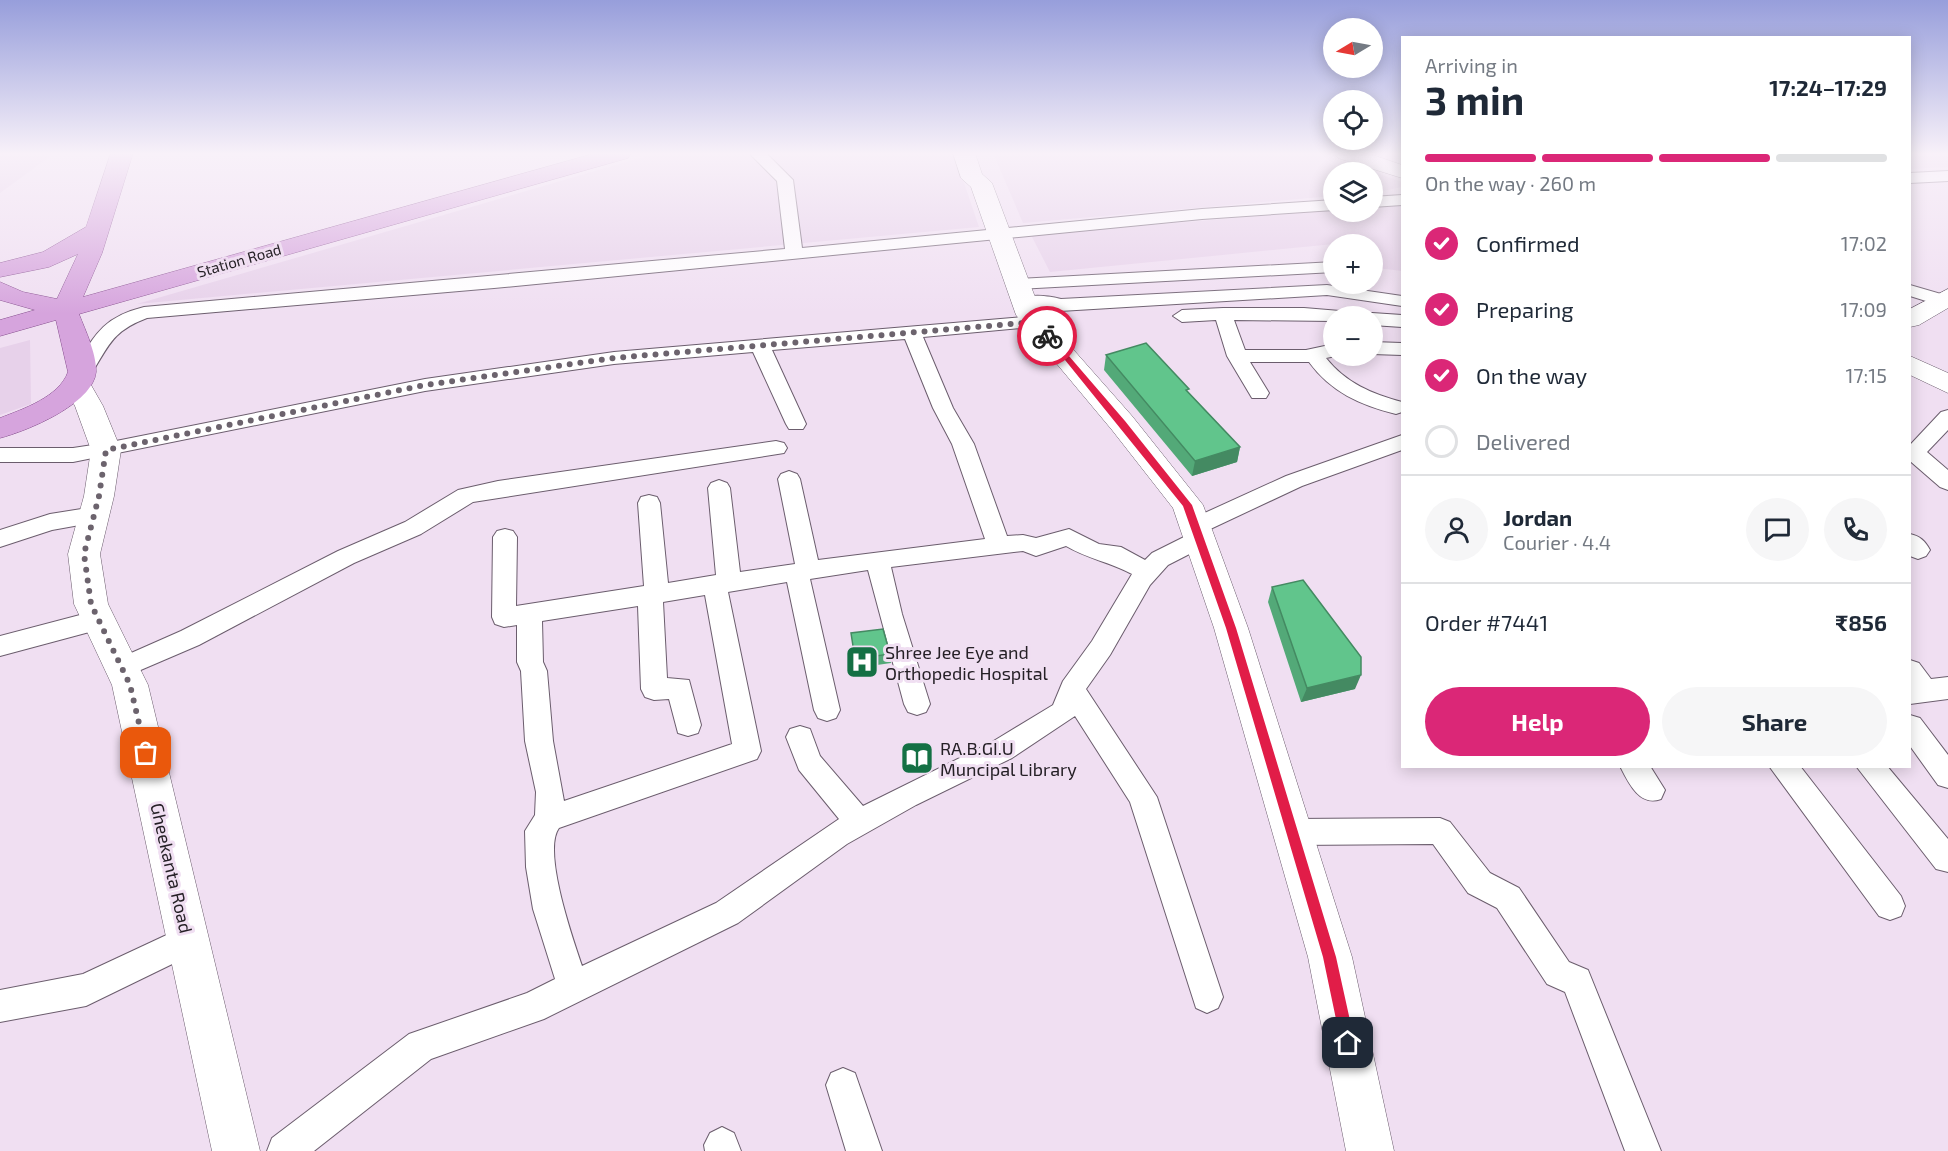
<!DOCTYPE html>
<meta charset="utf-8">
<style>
:root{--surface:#fff;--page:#f6f6f7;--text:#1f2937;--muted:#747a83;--line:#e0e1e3;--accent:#db2777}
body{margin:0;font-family:"Exo 2",sans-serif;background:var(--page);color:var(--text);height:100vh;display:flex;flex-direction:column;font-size:22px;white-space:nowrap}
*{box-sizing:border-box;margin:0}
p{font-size:20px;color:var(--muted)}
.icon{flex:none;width:33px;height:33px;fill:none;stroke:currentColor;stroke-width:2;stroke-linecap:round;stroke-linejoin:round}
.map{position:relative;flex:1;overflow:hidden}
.side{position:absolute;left:1401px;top:36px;width:510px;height:732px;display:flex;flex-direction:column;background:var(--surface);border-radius:0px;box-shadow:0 3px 15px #0003}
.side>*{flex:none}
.needle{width:39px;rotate:260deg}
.controls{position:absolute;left:1323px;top:18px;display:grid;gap:12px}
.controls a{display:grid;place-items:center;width:60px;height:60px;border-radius:50%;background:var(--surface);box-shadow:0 3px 15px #0003;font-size:30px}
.pin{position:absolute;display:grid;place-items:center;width:51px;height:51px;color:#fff;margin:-26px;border-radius:12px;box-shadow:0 3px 9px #0006}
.courier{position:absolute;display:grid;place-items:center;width:60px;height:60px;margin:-30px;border:4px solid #e11d48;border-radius:50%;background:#fff;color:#222;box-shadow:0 2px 8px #0007}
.summary em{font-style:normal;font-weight:700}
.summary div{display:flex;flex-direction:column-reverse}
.summary{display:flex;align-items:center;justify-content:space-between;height:102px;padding:0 24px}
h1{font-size:39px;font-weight:700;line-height:45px}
.bar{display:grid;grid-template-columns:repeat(4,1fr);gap:9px 6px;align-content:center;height:72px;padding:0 24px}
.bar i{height:8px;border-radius:4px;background:var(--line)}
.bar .on{background:var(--accent)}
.bar p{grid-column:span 4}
.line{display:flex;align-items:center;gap:15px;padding:0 24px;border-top:2px solid var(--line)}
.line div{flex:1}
.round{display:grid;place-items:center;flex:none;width:63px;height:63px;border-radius:32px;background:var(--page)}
ol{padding:0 24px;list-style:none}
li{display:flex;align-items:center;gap:18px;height:66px}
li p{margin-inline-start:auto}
li .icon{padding:6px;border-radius:50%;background:var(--accent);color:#fff;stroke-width:4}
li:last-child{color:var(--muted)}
li i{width:33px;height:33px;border:3px solid var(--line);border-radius:50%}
.button{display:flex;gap:12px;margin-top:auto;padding:12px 24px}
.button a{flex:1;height:69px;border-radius:36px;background:var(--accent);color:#fff;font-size:24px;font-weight:700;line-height:69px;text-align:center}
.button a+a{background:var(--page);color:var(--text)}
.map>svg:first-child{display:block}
</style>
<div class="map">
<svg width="1948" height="1151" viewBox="0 0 1948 1151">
<rect width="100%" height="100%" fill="#f0dff2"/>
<!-- built -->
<path fill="#e7d1ea" d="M0,153H55L0,193Z
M657,153H954L979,227L137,304Z
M993,153H1319L1402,182V187L1373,193L1372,172H1334L1333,196L1023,223Z
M1910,153H1948V167L1910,169Z
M1402,204V271L1377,268L1373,262L1372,244H1334L1050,272L1031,235L1333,210L1372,212L1373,207Z
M30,340L31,404L0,415V348Z"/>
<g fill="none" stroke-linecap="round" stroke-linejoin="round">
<!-- street casing -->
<g stroke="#6b5d6d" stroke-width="2">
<path id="street" d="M749,153H766L793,180L802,248L1202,209L1334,200V210L1202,219L494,288L147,318C110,332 109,347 89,377H75L72,373C94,337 100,318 144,307L785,249L777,181Z
M1948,171V181L1910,183V173Z
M1402,195V205L1372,207V197Z
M1334,262V272L1018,289L1009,284L1018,279Z
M1327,285L1402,296V306L1327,295L1060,311L1046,307L1025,309L1016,303C1025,292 1049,296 1061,299Z
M1910,285L1948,296V304L1942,306L1910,296Z
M1223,308H1304L1352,312L1354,316H1334V321L1234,320L1245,350H1306L1334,344L1336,356L1326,358C1346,383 1372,394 1402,402V412L1396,414C1360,405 1331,392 1309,362H1250L1269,393L1266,398H1252L1227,356L1216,320L1182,322L1173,316L1182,310Z
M1372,313L1402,315V327L1372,325V316H1364Z
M1035,316L1042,318L1044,322L1042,326L923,337L953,408L974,444L1007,536L1023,535L1036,538L1069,529L1099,544L1121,547L1145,560L1152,553L1190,534L1183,527L1187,521L1286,476L1402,435V450L1302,486L1204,532L1211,539L1207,545L1168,565L1150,585L1110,655L1086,689L1157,797L1223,997L1218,1008L1207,1013L1196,1008L1130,802L1075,716L1012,758L916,805L847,844L738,923L544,1019L431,1059L314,1151H267L272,1138L409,1034L527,993L555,979L533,909L526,867L525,831L535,815L536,792L525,741L521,671L517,662V625L504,627L495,624L492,617L493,537L497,531L505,529L513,531L517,537L516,606L644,586L638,503L641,497L649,495L657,497L660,503L668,583L716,575L708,488L711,483L719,480L727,483L730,488L740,572L795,564L778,479L781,474L789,471L797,474L800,479L818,560L985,539L952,444L933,408L905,339L772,350L806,424L803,429H789L786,424L753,352L614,364L425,391L73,462H0V448H73L106,443L425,379L614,352ZM1066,546C1088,559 1110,562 1132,574L1092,641L1063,681L1053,705L992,742L863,806L820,756L810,729L800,726L790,729L786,737L799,770L839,819L716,903L582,966C573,939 542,851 559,828L757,759L761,751L728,592L787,582L814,710L818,718L827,721L836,718L840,710L810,579L868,570L904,704L908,712L917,715L926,712L930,704L902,614L891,567L1023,551L1036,556ZM705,595L732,744L564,801L553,741L547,671L543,662L542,621L638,606L641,689L645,697L654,700L669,699L678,733L688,736L698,733L701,725L689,680L667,678L663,602Z
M1372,342L1402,343V355L1372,354Z
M1948,410V430L1927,452L1948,470V490L1940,487L1910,461V445L1941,412Z
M776,441L784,443L787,448L784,453L473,502L421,534L354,563L199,645L122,678L113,675L109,668L113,661L181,631L338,551L405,522L458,490L498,481Z
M94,507L102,509L105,515L102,521L52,530L0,547V530L50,514Z
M1910,534C1920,536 1925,541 1930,550L1926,556L1918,559L1910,556Z
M99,610L108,613L111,620L108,627L0,656V636Z
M1910,660L1919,663L1931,679L1948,677V699L1910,704Z
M1910,715L1920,718L1948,755V788L1938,785L1910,746Z
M1620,766H1650L1665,790L1661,799C1640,807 1629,784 1620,766Z
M1769,766H1800L1901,896L1905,906L1901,916L1890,920L1879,916Z
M1856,766H1887L1948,839V872L1936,869Z
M1440,818L1450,822L1490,873L1519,888L1569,962L1588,970L1661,1151H1625L1565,992L1547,984L1497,908L1468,893L1433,844L1292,845L1282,841L1277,832L1282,823L1292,819Z
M188,925L199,929L204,940L199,951L86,1006L0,1022V990L83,974Z
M843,1068L855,1073L882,1151H846L826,1085L831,1073Z
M722,1127L734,1133L741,1151H705L704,1145L710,1133Z"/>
</g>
<!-- secondary casing -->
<g stroke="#6b5d6d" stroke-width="1">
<path id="secondary" d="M953,153H975L982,174L992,183L1041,313L1132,416L1203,505L1248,628L1352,957L1394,1151H1346L1308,957L1214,628L1173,508L1112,430L1016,315L971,187L961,178Z
M1335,153H1367L1402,165V178L1338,158Z
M1948,289V308L1919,325L1910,327V309Z
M1910,356L1948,373V393L1910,375Z
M77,375L87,378L103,406L121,450L114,496L100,554L108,604L148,685L260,1151H212L112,685L74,604L68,554L84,496L91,450L75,406L63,384L67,378Z"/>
</g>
<!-- primary casing -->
<g stroke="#864e8e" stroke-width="1">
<path id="primary" d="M111,153H133L102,253L83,297L596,153H631L628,158L79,314C85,330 97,354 96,372C93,404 27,431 0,438V418C23,409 59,397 68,372L56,320L0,336V320L35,310L0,300V282L23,292L57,299L78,254L49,267L0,277V263L43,252L86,227Z"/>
</g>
<!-- street -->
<use href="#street" fill="#fff" fill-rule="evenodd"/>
<!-- secondary -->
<use href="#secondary" fill="#fff" fill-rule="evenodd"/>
<!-- primary -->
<use href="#primary" fill="#d6a4dd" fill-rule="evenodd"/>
</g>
<!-- wall -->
<path fill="#53a978" d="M1106,355L1189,393L1240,447L1237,462L1192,476L1104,370Z
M1272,587L1355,689L1301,702L1268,602Z
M851,633L890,654L891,663L856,668Z"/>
<!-- shaded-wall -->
<path fill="#448a62" d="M1240,447L1237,462L1192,476L1195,461Z
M1361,675L1355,689L1301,702L1307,688Z"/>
<!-- building -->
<path fill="#61c58c" stroke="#448a62" stroke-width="1.5" d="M1146,343L1189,389L1186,390L1240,447L1195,461L1106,355Z
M1303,580L1361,657V675L1307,688L1272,587Z
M883,629L890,654L855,659L851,633Z"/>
<!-- sky -->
<linearGradient id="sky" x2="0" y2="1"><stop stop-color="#979edb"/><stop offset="0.49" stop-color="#f8f1f9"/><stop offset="1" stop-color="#f8f1f9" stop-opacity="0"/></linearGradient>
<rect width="1948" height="314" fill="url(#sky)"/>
<!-- route -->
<path fill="#e11d48" d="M1044,334H1050L1125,421L1192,505L1236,628L1336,957L1355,1043L1353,1048L1348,1050L1341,1043L1323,957L1226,628L1183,506Z"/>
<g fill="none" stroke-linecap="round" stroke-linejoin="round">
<!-- done -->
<path stroke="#6c636d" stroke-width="6" stroke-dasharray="0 10.8" d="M146,753L130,685L91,604L84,554L99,496L106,450L425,385L614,358L1035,322L1047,336"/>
</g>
<!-- icons -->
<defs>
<g id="hospital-square" transform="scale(1.725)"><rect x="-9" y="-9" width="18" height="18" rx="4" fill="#147044" stroke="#f0dff2"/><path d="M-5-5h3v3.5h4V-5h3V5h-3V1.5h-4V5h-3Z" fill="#fff"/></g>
<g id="library-square" transform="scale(1.725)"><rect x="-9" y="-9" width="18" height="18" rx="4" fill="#147044" stroke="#f0dff2"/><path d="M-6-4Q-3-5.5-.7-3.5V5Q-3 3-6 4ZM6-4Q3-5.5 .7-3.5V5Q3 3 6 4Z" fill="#fff"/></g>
</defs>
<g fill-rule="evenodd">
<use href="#hospital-square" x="862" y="662"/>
<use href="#library-square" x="917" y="758"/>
</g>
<g text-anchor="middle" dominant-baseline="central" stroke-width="6" stroke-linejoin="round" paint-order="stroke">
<!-- far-street labels -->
<g font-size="15" fill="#252026" stroke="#f0dff2">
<text transform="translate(239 260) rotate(-16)">Station Road</text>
</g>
<!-- poi labels -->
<g font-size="18" fill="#252026" stroke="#f0dff2" text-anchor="start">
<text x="885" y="652">Shree Jee Eye and<tspan x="885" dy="21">Orthopedic Hospital</tspan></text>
<text x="940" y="748">RA.B.GI.U<tspan x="940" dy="21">Muncipal Library</tspan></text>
</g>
<!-- street labels -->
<g font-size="18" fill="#252026" stroke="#f0dff2">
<text transform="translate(172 868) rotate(77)">Gheekanta Road</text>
</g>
</g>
</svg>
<div class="controls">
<a><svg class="needle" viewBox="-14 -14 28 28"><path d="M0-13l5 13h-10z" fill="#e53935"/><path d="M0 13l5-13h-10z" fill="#747a83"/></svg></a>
<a><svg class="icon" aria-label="locate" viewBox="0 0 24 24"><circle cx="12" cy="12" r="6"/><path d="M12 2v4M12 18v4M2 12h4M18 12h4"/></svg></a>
<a><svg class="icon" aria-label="layers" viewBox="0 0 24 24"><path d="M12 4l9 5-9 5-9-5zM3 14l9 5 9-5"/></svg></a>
<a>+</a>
<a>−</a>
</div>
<div class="pin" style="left:146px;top:753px;background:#ea580c"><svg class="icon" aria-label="bag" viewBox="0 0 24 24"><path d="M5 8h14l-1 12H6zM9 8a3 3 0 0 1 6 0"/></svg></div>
<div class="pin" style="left:1348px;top:1043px;background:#1f2937"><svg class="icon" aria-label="home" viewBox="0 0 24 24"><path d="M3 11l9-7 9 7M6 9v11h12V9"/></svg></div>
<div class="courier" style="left:1047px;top:336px"><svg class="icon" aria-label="bike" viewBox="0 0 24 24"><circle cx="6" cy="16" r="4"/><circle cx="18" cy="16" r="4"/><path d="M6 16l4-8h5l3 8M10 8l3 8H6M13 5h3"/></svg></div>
<section class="side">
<div class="summary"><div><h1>3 min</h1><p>Arriving in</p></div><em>17:24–17:29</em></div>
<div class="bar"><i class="on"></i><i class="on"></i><i class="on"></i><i></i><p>On the way · 260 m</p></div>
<ol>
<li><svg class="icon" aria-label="check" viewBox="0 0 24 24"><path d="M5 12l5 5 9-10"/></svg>Confirmed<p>17:02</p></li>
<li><svg class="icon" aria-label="check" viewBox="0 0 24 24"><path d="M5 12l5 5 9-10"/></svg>Preparing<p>17:09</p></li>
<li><svg class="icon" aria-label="check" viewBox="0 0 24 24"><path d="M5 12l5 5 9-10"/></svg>On the way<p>17:15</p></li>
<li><i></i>Delivered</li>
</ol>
<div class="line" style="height:108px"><a class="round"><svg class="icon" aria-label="person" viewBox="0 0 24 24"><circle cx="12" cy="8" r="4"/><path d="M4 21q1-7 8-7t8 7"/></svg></a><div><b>Jordan</b><p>Courier · 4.4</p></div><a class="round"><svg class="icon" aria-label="chat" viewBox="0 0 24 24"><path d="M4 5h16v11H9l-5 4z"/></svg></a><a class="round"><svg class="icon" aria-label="phone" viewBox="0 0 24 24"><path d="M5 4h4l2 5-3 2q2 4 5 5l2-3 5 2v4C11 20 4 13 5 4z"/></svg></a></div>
<div class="line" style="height:78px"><div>Order #7441</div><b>₹856</b></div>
<div class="button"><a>Help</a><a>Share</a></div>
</section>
</div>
